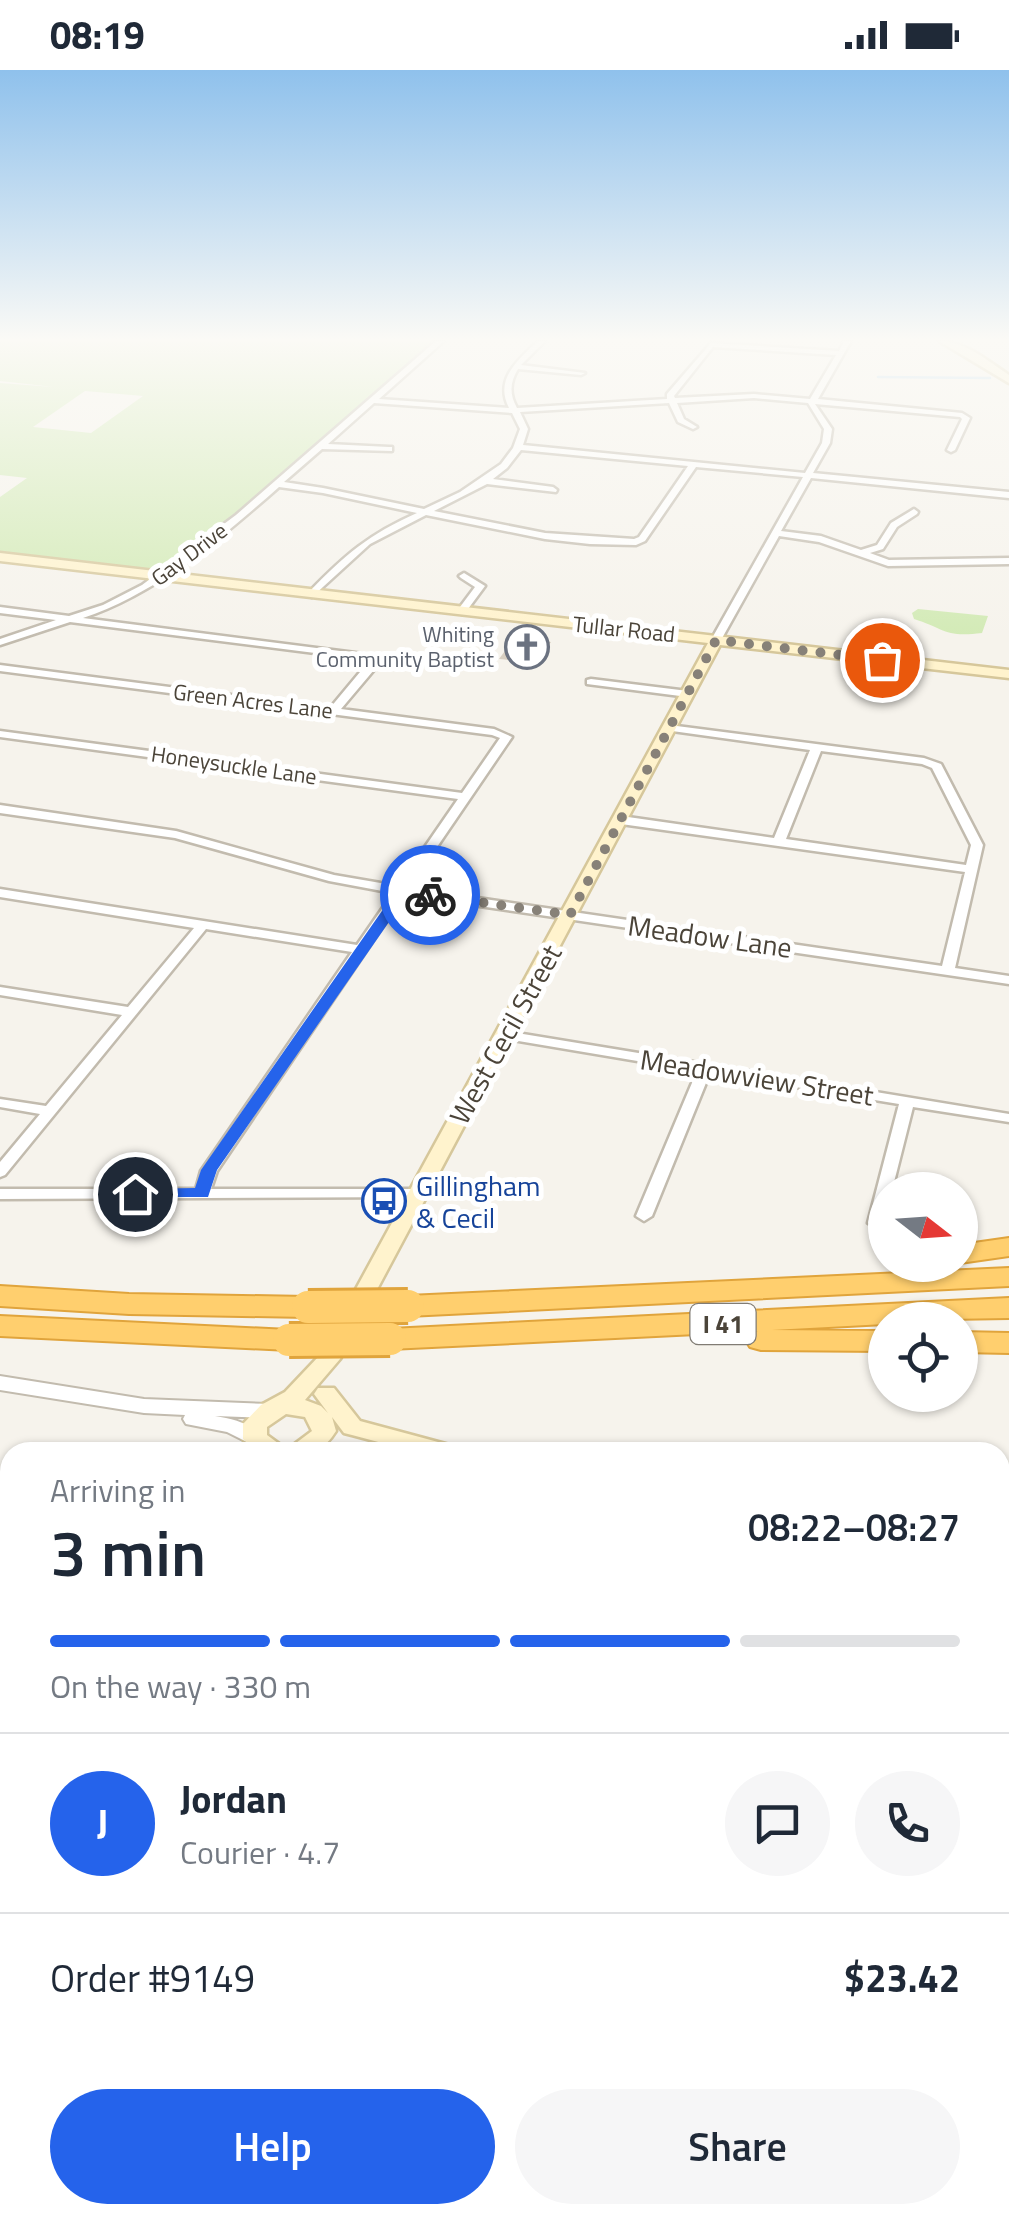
<!DOCTYPE html>
<meta charset="utf-8">
<style>
:root{--surface:#fff;--page:#f6f6f7;--text:#1f2937;--muted:#747a83;--line:#e0e1e3;--accent:#2563eb}
body{margin:0;font-family:"Titillium Web",sans-serif;background:var(--page);color:var(--text);height:100vh;display:flex;flex-direction:column;font-size:38px;white-space:nowrap}
*{box-sizing:border-box;margin:0}
p{font-size:32px;color:var(--muted)}
.icon{flex:none;width:55px;height:55px;fill:none;stroke:currentColor;stroke-width:2;stroke-linecap:round;stroke-linejoin:round}
.map{position:relative;flex:1;overflow:hidden}
.drawer{position:absolute;left:0px;top:1372px;width:1010px;height:782px;display:flex;flex-direction:column;background:var(--surface);border-radius:30px 30px 0 0;box-shadow:0 2px 8px #0004}
.drawer>*{flex:none}
.needle{width:65px;rotate:107deg}
.tools{position:absolute;left:868px;top:1102px;display:grid;gap:20px}
.tools a{display:grid;place-items:center;width:110px;height:110px;border-radius:50%;background:var(--surface);box-shadow:0 2px 8px #0004;font-size:50px}
.pin{position:absolute;display:grid;place-items:center;width:85px;height:85px;color:#fff;margin:-42px;border:5px solid #fff;border-radius:50%;box-shadow:0 2px 10px #0007}
.courier{position:absolute;display:grid;place-items:center;width:100px;height:100px;margin:-50px;border:8px solid #2563eb;border-radius:50%;background:#fff;color:#222;box-shadow:0 2px 12px #0007}
.summary em{font-style:normal;font-weight:600}
.summary div{display:flex;flex-direction:column-reverse}
.summary{display:flex;align-items:center;justify-content:space-between;height:170px;padding:0 50px}
h1{font-size:65px;font-weight:600;line-height:75px}
.bar{display:grid;grid-template-columns:repeat(4,1fr);gap:15px 10px;align-content:center;height:120px;padding:0 50px}
.bar i{height:12px;border-radius:8px;background:var(--line)}
.bar .on{background:var(--accent)}
.bar p{grid-column:span 4}
.line{display:flex;align-items:center;gap:25px;padding:0 50px;border-top:2px solid var(--line)}
.line div{flex:1}
.round{display:grid;place-items:center;flex:none;width:105px;height:105px;border-radius:52px;background:var(--page)}
.button{display:flex;gap:20px;margin-top:auto;padding:20px 50px}
.button a{flex:1;height:115px;border-radius:60px;background:var(--accent);color:#fff;font-size:40px;font-weight:600;line-height:115px;text-align:center}
.button a+a{background:var(--page);color:var(--text)}
.status{display:flex;justify-content:space-between;align-items:center;height:70px;padding:0 50px;background:var(--surface);direction:ltr}
.status svg{height:28px;fill:currentColor}
.map>svg:first-child{display:block}
</style>
<div class="status"><b>08:19</b><svg viewBox="0 0 49 12"><path d="M0 12V9h3v3zM5 12V6h3v6zM10 12V3h3v9zM15 12V0h3v12zM26 1h20v11H26zM47 4h2v5h-2z"/></svg></div>
<div class="map">
<svg width="1009" height="2153" viewBox="0 0 1009 2153">
<rect width="100%" height="100%" fill="#f6f3ec"/>
<!-- green -->
<path fill="#d2eab5" fill-rule="evenodd" d="M0,271H436L232,447L158,499L151,500L0,483V427L27,408L0,405V313L54,317L0,311ZM85,321L143,326L91,363L33,357Z
M918,539L988,546L982,563C944,568 944,558 914,549L912,543Z"/>
<g fill="none" stroke-linecap="round" stroke-linejoin="round">
<!-- stream -->
<path stroke="#a9d4f2" stroke-width="2.5" d="M878,307L990,308"/>
</g>
<!-- building -->
<path fill="#d8cfc1" d="M516,566L532,570L551,572L543,583L525,585L521,591L499,589Z"/>
<g fill="none" stroke-linecap="round" stroke-linejoin="round">
<!-- minor casing -->
<g stroke="#c2bbae" stroke-width="5">
<path id="minor" d="M436,271H444L379,329L509,338C494,309 518,290 538,271H545L521,295L585,303L581,305L518,299C510,312 509,324 517,338L667,329V324L711,273L839,281L844,271H851L818,329L962,343L970,348L955,380L951,382L947,380L962,349L960,347L815,334L832,359L830,373L813,403L1009,422V428L811,408L781,461L821,466L861,480L877,475L891,453L914,439L918,442L917,444L897,457L883,479L870,483L889,490L1009,488V494L888,496L819,472L779,466L721,570L716,573L711,570L803,407L696,397L645,471L636,475L590,474L545,469L426,445L370,474L312,527L307,524L309,522C345,485 369,464 417,443L323,423L279,417C221,468 158,523 83,548L379,586V594L341,639L494,659L512,667L409,818L942,896L965,802L621,754L615,750L621,746L774,768L810,680L665,660L664,658L669,655L924,688L941,694L983,775L955,898L1009,906V914L404,825L217,1101L211,1119H417L425,1124L422,1127L0,1129V1119H196L201,1101L352,882L206,859L5,1105L0,1107V1092L40,1044L0,1037V1029L46,1036L122,945L0,925V917L128,937L194,858L0,827V819L357,875L393,823L329,811L175,768L0,743V735L176,761L334,805L398,816L458,729L0,667V661L462,723L500,668L492,665L0,601V595L330,638L370,590L70,552L0,575V569L56,550L0,543V537L69,546L103,535L142,515L236,445ZM713,277L836,285L810,329L754,324L675,328L674,326ZM754,328L808,333L824,359L822,373L805,403L523,375L528,359L520,342L669,333L678,352L693,359L697,357L684,349L677,333ZM374,333L512,343L520,359L513,378L501,394L460,422L424,439L323,418L284,412L322,379L392,381V377H389L328,374ZM521,380L688,396L639,467L634,469L545,463L434,441L487,414L556,422L557,420L553,417L493,409L507,398ZM821,681L922,694L932,698L971,775L966,795L786,769Z
M464,503L485,516L465,543L462,544L457,541L475,517L461,508L459,506Z
M591,609L688,621L693,624L688,627L587,614V610Z
M505,961L1009,1044V1052L913,1037L892,1120H885L884,1153L876,1158L868,1153L899,1034L710,1003L652,1146L644,1151L636,1146L697,1001L500,968L498,965L500,962Z
M0,1512L10,1513V1527L0,1526Z
M0,1746L10,1749V1767L0,1764Z
M411,2145H440L444,2153H415Z
M801,2145H831L835,2153H805Z"/>
</g>
<!-- tertiary casing -->
<g stroke="#c2bbae" stroke-width="4">
<path id="tertiary" d="M0,1306L144,1329L269,1334L276,1336L279,1341L276,1346L269,1348L215,1346C234,1349 253,1354 265,1369L262,1374L255,1376L227,1362L186,1354L183,1349L185,1345L144,1343L0,1320Z"/>
</g>
<!-- secondary casing -->
<g stroke="#d6c79b" stroke-width="5">
<path id="secondary" d="M939,271C965,271 988,291 1009,305V313Z
M0,483L1009,600V608L720,575L340,1289L305,1330L321,1336L328,1343L314,1324L318,1318H334L360,1351L453,1376L457,1382H416L352,1365L344,1363L332,1347L336,1361C322,1383 313,1382 288,1382L292,1376L312,1361L305,1347L286,1344L267,1357V1365L282,1376L286,1382H258L243,1369V1354L261,1335L285,1322L320,1285L708,573L0,491Z
M1000,1505L1009,1507V1527L1000,1525Z
M10,1871V1913L0,1917V1875Z"/>
</g>
<!-- motorway casing -->
<g stroke="#e0a43c" stroke-width="4">
<path id="motorway" d="M1009,1168V1186L960,1193V1175Z
M1009,1198V1216L408,1246L397,1243L393,1236L397,1229L408,1226Z
M0,1216L129,1224L308,1227L319,1230L323,1237L319,1244L308,1247L129,1244L0,1236Z
M1009,1228V1248L885,1250V1254L772,1260L885,1261V1281L761,1280L750,1277L746,1270L750,1263L758,1261L390,1279L379,1276L375,1269L379,1262L390,1259Z
M0,1246L289,1260L300,1263L304,1270L300,1277L289,1280L0,1266Z
M960,1262L1009,1263V1283L960,1282Z"/>
</g>
<!-- minor -->
<use href="#minor" fill="#fff" fill-rule="evenodd"/>
<!-- tertiary -->
<use href="#tertiary" fill="#fff" fill-rule="evenodd"/>
<!-- secondary -->
<use href="#secondary" fill="#fff3cd" fill-rule="evenodd"/>
<!-- motorway -->
<use href="#motorway" fill="#ffcf6e" fill-rule="evenodd"/>
<!-- motorway-bridge casing -->
<g stroke="#e0a43c" stroke-width="38" stroke-linecap="butt">
<path id="motorway-bridge" d="M308,1237L408,1236
M289,1270L390,1269"/>
</g>
<!-- motorway-bridge -->
<use href="#motorway-bridge" stroke="#ffcf6e" stroke-width="32"/>
</g>
<!-- sky -->
<linearGradient id="sky" x2="0" y2="1"><stop stop-color="#8fc1ec"/><stop offset="0.47" stop-color="#fbfaf6"/><stop offset="1" stop-color="#fbfaf6" stop-opacity="0"/></linearGradient>
<rect width="1009" height="573" fill="url(#sky)"/>
<!-- route -->
<path fill="#2563eb" d="M403,817L437,825L430,829L407,826L217,1100L208,1127H129V1120L135,1119L195,1118L201,1100L398,818Z"/>
<g fill="none" stroke-linecap="round" stroke-linejoin="round">
<!-- done -->
<path stroke="#878178" stroke-width="10" stroke-dasharray="0 18" d="M430,825L570,845L716,570L882,590"/>
</g>
<!-- icons -->
<defs>
<g id="church-ring" transform="scale(2.25)"><circle r="9.5" fill="#fff" stroke="#6b7280" stroke-width="1.5"/><path d="M-1.2-6h2.4v3.5h3.3v2.4h-3.3V6h-2.4V-.1h-3.3v-2.4h3.3Z" fill="#6b7280"/></g>
<g id="bus-ring" transform="scale(2.25)"><circle r="9.5" fill="#fff" stroke="#1a4fb4" stroke-width="1.5"/><path d="M-5-6H5V4H4V6H2V4H-2V6H-4V4H-5ZM-3.5-4V0h7V-4ZM-3.5 1.2v1.5H-2V1.2ZM2 1.2v1.5H3.5V1.2Z" fill="#1a4fb4"/></g>
</defs>
<g fill-rule="evenodd">
<use href="#church-ring" x="527" y="577"/>
<use href="#bus-ring" x="384" y="1131"/>
</g>
<g text-anchor="middle" dominant-baseline="central" stroke-width="10" stroke-linejoin="round" paint-order="stroke">
<!-- far-street labels -->
<g font-size="22" fill="#4b4439" stroke="#fff">
<text transform="translate(189 484) rotate(-37)">Gay Drive</text>
<text transform="translate(624 559) rotate(6)">Tullar Road</text>
<text transform="translate(253 631) rotate(7)">Green Acres Lane</text>
<text transform="translate(234 695) rotate(8)">Honeysuckle Lane</text>
</g>
<!-- far-worship labels -->
<g font-size="22" fill="#5b616d" stroke="#fff" text-anchor="end">
<text x="494" y="564">Whiting<tspan x="494" dy="25">Community Baptist</tspan></text>
</g>
<!-- shield labels -->
<rect fill="#fff" stroke="#817c74" stroke-width="2.5" x="690.5" y="1234" width="65" height="40" rx="8"/>
<g font-size="25" font-weight="bold" fill="#4b4439">
<text x="723" y="1254">I 41</text>
</g>
<!-- street labels -->
<g font-size="28" fill="#4b4439" stroke="#fff">
<text transform="translate(710 866) rotate(8)">Meadow Lane</text>
<text transform="translate(505 964) rotate(-61)">West Cecil Street</text>
<text transform="translate(757 1007) rotate(9)">Meadowview Street</text>
</g>
<!-- transit labels -->
<g font-size="28" fill="#164399" stroke="#fff" text-anchor="start">
<text x="416" y="1115">Gillingham<tspan x="416" dy="32">&amp; Cecil</tspan></text>
</g>
</g>
</svg>
<div class="tools">
<a><svg class="needle" viewBox="-14 -14 28 28"><path d="M0-13l5 13h-10z" fill="#e53935"/><path d="M0 13l5-13h-10z" fill="#747a83"/></svg></a>
<a><svg class="icon" aria-label="locate" viewBox="0 0 24 24"><circle cx="12" cy="12" r="6"/><path d="M12 2v4M12 18v4M2 12h4M18 12h4"/></svg></a>
</div>
<div class="pin" style="left:882px;top:590px;background:#ea580c"><svg class="icon" aria-label="bag" viewBox="0 0 24 24"><path d="M5 8h14l-1 12H6zM9 8a3 3 0 0 1 6 0"/></svg></div>
<div class="pin" style="left:135px;top:1124px;background:#1f2937"><svg class="icon" aria-label="home" viewBox="0 0 24 24"><path d="M3 11l9-7 9 7M6 9v11h12V9"/></svg></div>
<div class="courier" style="left:430px;top:825px"><svg class="icon" aria-label="bike" viewBox="0 0 24 24"><circle cx="6" cy="16" r="4"/><circle cx="18" cy="16" r="4"/><path d="M6 16l4-8h5l3 8M10 8l3 8H6M13 5h3"/></svg></div>
<section class="drawer">
<div class="summary"><div><h1>3 min</h1><p>Arriving in</p></div><em>08:22–08:27</em></div>
<div class="bar"><i class="on"></i><i class="on"></i><i class="on"></i><i></i><p>On the way · 330 m</p></div>
<div class="line" style="height:180px"><b class="round" style="background:var(--accent);color:#fff">J</b><div><b>Jordan</b><p>Courier · 4.7</p></div><a class="round"><svg class="icon" aria-label="chat" viewBox="0 0 24 24"><path d="M4 5h16v11H9l-5 4z"/></svg></a><a class="round"><svg class="icon" aria-label="phone" viewBox="0 0 24 24"><path d="M5 4h4l2 5-3 2q2 4 5 5l2-3 5 2v4C11 20 4 13 5 4z"/></svg></a></div>
<div class="line" style="height:130px"><div>Order #9149</div><b>$23.42</b></div>
<div class="button"><a>Help</a><a>Share</a></div>
</section>
</div>
